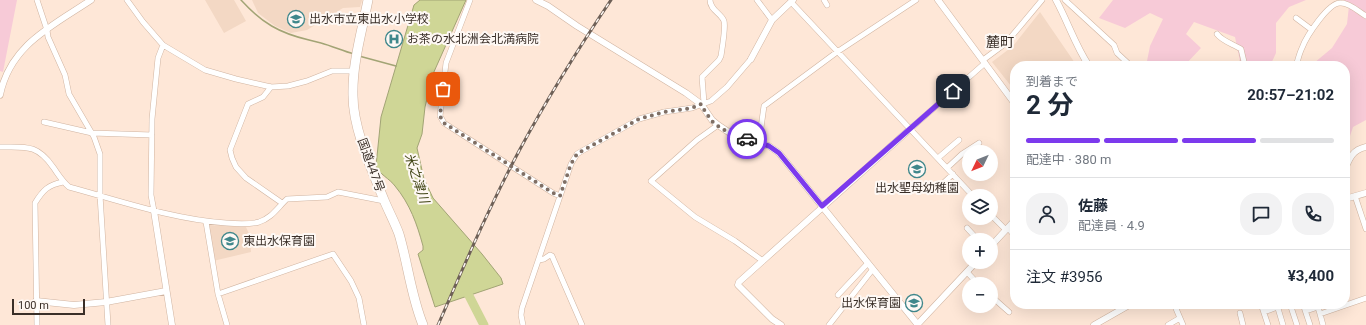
<!DOCTYPE html>
<html lang="ja">
<meta charset="utf-8">
<style>
:root{--surface:#fff;--page:#f2f2f3;--text:#1f2937;--muted:#747a83;--line:#e0e1e3;--accent:#7c3aed}
body{margin:0;font-family:Roboto,"Noto Sans JP",sans-serif;background:var(--page);color:var(--text);height:100vh;display:flex;flex-direction:column;font-size:15px;white-space:nowrap}
*{box-sizing:border-box;margin:0}
p{font-size:13px;color:var(--muted)}
.icon{flex:none;width:22px;height:22px;fill:none;stroke:currentColor;stroke-width:2;stroke-linecap:round;stroke-linejoin:round}
.map{position:relative;flex:1;overflow:hidden}
.sheet{position:absolute;left:1010px;top:61px;width:340px;height:248px;display:flex;flex-direction:column;background:var(--surface);border-radius:16px;box-shadow:0 4px 16px #0002}
.sheet>*{flex:none}
.needle{width:26px;rotate:227deg}
.fabs{position:absolute;left:962px;top:145px;display:grid;gap:8px}
.fabs a{display:grid;place-items:center;width:36px;height:36px;border-radius:50%;background:var(--surface);box-shadow:0 4px 16px #0002;font-size:20px}
.scale{position:absolute;left:12px;bottom:10px;width:73px;box-sizing:border-box;padding-left:4px;border:2px solid #3a2f28;border-top:0;font-size:11px;line-height:14px;white-space:nowrap;color:#3a2f28;-webkit-text-stroke:3px #fef8f4;paint-order:stroke}
.pin{position:absolute;display:grid;place-items:center;width:34px;height:34px;color:#fff;margin:-17px;border-radius:8px;box-shadow:0 2px 6px #0006}
.courier{position:absolute;display:grid;place-items:center;width:40px;height:40px;margin:-20px;border:3px solid #7c3aed;border-radius:50%;background:#fff;color:#222;box-shadow:0 1px 5px #0007}
.head em{font-style:normal;font-weight:700}
.head div{display:flex;flex-direction:column-reverse}
.head{display:flex;align-items:center;justify-content:space-between;height:68px;padding:0 16px}
h1{font-size:26px;font-weight:700;line-height:30px}
.bar{display:grid;grid-template-columns:repeat(4,1fr);gap:6px 4px;align-content:center;height:48px;padding:0 16px}
.bar i{height:5px;border-radius:3px;background:var(--line)}
.bar .current{background:var(--accent)}
.bar p{grid-column:span 4}
.line{display:flex;align-items:center;gap:10px;padding:0 16px;border-top:1px solid var(--line)}
.line div{flex:1}
.round{display:grid;place-items:center;flex:none;width:42px;height:42px;border-radius:16px;background:var(--page)}
.map>svg:first-child{display:block}
</style>
<div class="map">
<svg width="1366" height="325" viewBox="0 0 1366 325">
<rect width="100%" height="100%" fill="#fee7d7"/>
<!-- built -->
<path fill="#f3d8c4" d="M205,0H234L246,21L224,33Z
M252,0H362L360,7L343,8L307,30L291,33L275,26L258,13Z
M1040,12L1077,66H1015V91L992,62L1013,46Z
M208,225L246,227L250,236L251,252L213,261Z"/>
<!-- green -->
<path fill="#f7cad7" d="M0,0H17L3,72L0,71Z
M1113,0H1306L1289,7L1276,23V53L1270,66H1241L1235,37L1194,22L1186,34L1201,48L1184,66H1146L1150,46L1163,19L1150,13L1125,28L1099,18Z
M1344,0H1366V120L1353,127L1345,151V66H1313L1314,63L1332,48L1347,24L1349,6Z"/>
<!-- water -->
<path fill="#cfd696" stroke="#a2a475" d="M420,0H466L433,74L425,107L422,134L417,148L424,179L433,198L482,254L501,278L503,284L435,307L418,254L423,250V246C417,224 410,204 395,186C390,179 379,174 376,166L381,117L414,5Z"/>
<g fill="none" stroke-linecap="round" stroke-linejoin="round">
<!-- stream -->
<path stroke="#a2a475" stroke-width="1.5" d="M241,0C262,23 279,33 309,40C313,41 317,42 321,43C332,46 343,51 354,54
M359,56L396,66"/>
<!-- river -->
<path stroke="#cfd696" stroke-width="9" d="M464,286L484,325"/>
<!-- minor casing -->
<g stroke="#d0b4a1" stroke-width="6">
<path id="minor" d="M37,0L47,30L48,37L65,75L69,94L94,137L100,154V195L108,325
M127,0L143,22L163,45L205,70L236,79L271,87L288,86L307,81L332,71H355
M470,0L446,63L440,116L444,123L553,193L560,196
M757,0L772,20
M824,0L827,5
M1065,0L1114,45L1117,53L1131,66
M791,2L973,196
M1296,18L1312,30
M1217,34C1222,41 1233,44 1241,49L1245,66
M983,60L1006,43L1042,0
M1236,66L1244,62
M1296,66C1298,60 1299,54 1302,48C1306,37 1329,1 1341,3C1350,3 1359,12 1366,16
M271,87L263,97L248,104L230,150L232,158L236,167L246,178L282,203
M704,103L702,77L719,60L721,56C722,49 726,26 724,21C721,13 710,10 710,0
M44,122L92,133L152,135
M718,125L697,140L651,181L695,217L735,241L763,261
M910,129L985,63
M759,142L764,106L837,52L916,0
M0,147C26,147 37,144 53,167C58,174 62,181 69,187C121,201 172,219 226,223C237,224 248,225 259,222C272,218 278,207 287,199L327,197L338,192L384,201
M938,158L959,140
M947,168L962,154L979,143
M939,187L953,174
M1355,196L1366,229
M154,211L151,195L152,119L158,58L163,45
M991,215L1006,230
M206,222L218,294L227,325
M967,228L978,240
M1008,228L1015,236
M539,260L544,259L550,255L552,256L582,325
M967,272L978,284
M218,294L333,254L351,281L359,298L364,325
M838,295L868,263
M991,296L1009,312
M1174,304L1183,325
M1261,304L1268,325
M1290,304L1297,325
M1303,304L1310,325
M1317,304L1320,314L1366,298
M1277,305L1283,325
M1306,311L1318,307
M1264,312L1285,304
M1240,313L1243,325
M1320,314L1323,325
M37,325L35,203C43,190 48,185 63,182
M523,325L521,315L522,308L571,164L577,154L582,151L639,119L664,112L692,108L711,101L727,87L751,59
M829,325L873,269
M1168,325L1180,318"/>
</g>
<!-- tertiary casing -->
<g stroke="#d0b4a1" stroke-width="7">
<path id="tertiary" d="M536,0L548,6L577,26L686,93L701,104L712,120L718,125L733,135L769,146L779,153L918,325
M938,0L1015,104
M1056,0C1068,22 1075,45 1089,66
M751,59L772,20L793,0
M0,95C10,45 52,26 91,0
M1345,169C1350,157 1353,150 1366,147
M1345,199L1366,193
M154,211L172,325
M991,246L1015,220
M36,301L74,305L106,302L166,291
M781,325L772,319L738,285L739,282L910,129
M917,325L976,262
M1094,325L1131,304"/>
</g>
<!-- trunk casing -->
<g stroke="#d0b4a1" stroke-width="10">
<path id="trunk" d="M368,0C362,31 352,64 353,96C353,129 372,170 384,200C389,212 395,223 399,234C408,264 411,296 423,325"/>
</g>
<!-- minor -->
<use href="#minor" stroke="#fff" stroke-width="5"/>
<!-- tertiary -->
<use href="#tertiary" stroke="#fff" stroke-width="6"/>
<!-- trunk -->
<use href="#trunk" stroke="#fff" stroke-width="9"/>
<!-- rail casing -->
<g stroke="#6e6057" stroke-width="3">
<path id="rail" d="M438,325C464,266 489,207 519,151C547,99 578,49 611,0"/>
</g>
<!-- rail -->
<use href="#rail" stroke="#fef8f4" stroke-width="1.5" stroke-dasharray="4.5" stroke-linecap="butt"/>
</g>
<g fill="none" stroke-linecap="round" stroke-linejoin="round">
<!-- done -->
<path stroke="#7f6f65" stroke-width="4" stroke-dasharray="0 7.2" d="M443,89L440,116L444,123L553,193L560,196L571,164L577,154L582,151L639,119L664,112L692,108L701,104C704,110 708,116 712,121C721,130 735,135 747,139"/>
<!-- route -->
<path stroke="#7c3aed" stroke-width="5" d="M747,139L769,146L779,153L822,206L953,91"/>
</g>
<!-- icons -->
<defs>
<g id="school-ring" transform="scale(0.9)"><circle r="9.5" fill="#fef8f4" stroke="#3f878b" stroke-width="1.5"/><path d="M0-5L7-2L0 1L-7-2ZM-4 1L0 2.5L4 1V4Q0 6-4 4Z" fill="#3f878b"/></g>
<g id="hospital-ring" transform="scale(0.9)"><circle r="9.5" fill="#fef8f4" stroke="#3f878b" stroke-width="1.5"/><path d="M-5-5h3v3.5h4V-5h3V5h-3V1.5h-4V5h-3Z" fill="#3f878b"/></g>
</defs>
<g fill-rule="evenodd">
<use href="#school-ring" x="296" y="19"/>
<use href="#hospital-ring" x="394" y="39"/>
<use href="#school-ring" x="917" y="169"/>
<use href="#school-ring" x="230" y="241"/>
<use href="#school-ring" x="914" y="303"/>
</g>
<g text-anchor="middle" dominant-baseline="central" stroke-width="4" stroke-linejoin="round" paint-order="stroke">
<!-- poi labels -->
<g font-size="12" fill="#3a2f28" stroke="#fef8f4" text-anchor="start">
<text x="309" y="19">出水市立東出水小学校</text>
<text x="407" y="39">お茶の水北洲会北満病院</text>
<text x="917" y="188" text-anchor="middle">出水聖母幼稚園</text>
<text x="243" y="241">東出水保育園</text>
<text x="901" y="303" text-anchor="end">出水保育園</text>
</g>
<!-- street labels -->
<g font-size="12" fill="#3a2f28" stroke="#fef8f4">
<text transform="translate(371 165) rotate(70)">国道447号</text>
</g>
<!-- water labels -->
<g font-size="13" font-style="italic" fill="#424616" stroke="#fef8f4">
<text transform="translate(417 178) rotate(72)">米之津川</text>
</g>
<!-- quarter labels -->
<g font-size="14" fill="#3a2f28" stroke="#fef8f4">
<text x="1000" y="42">麓町</text>
</g>
</g>
</svg>
<div class="fabs">
<a><svg class="needle" viewBox="-14 -14 28 28"><path d="M0-13l5 13h-10z" fill="#e53935"/><path d="M0 13l5-13h-10z" fill="#747a83"/></svg></a>
<a><svg class="icon" aria-label="layers" viewBox="0 0 24 24"><path d="M12 4l9 5-9 5-9-5zM3 14l9 5 9-5"/></svg></a>
<a>+</a>
<a>−</a>
</div>
<div class="scale">100 m</div>
<div class="pin" style="left:443px;top:89px;background:#ea580c"><svg class="icon" aria-label="bag" viewBox="0 0 24 24"><path d="M5 8h14l-1 12H6zM9 8a3 3 0 0 1 6 0"/></svg></div>
<div class="pin" style="left:953px;top:91px;background:#1f2937"><svg class="icon" aria-label="home" viewBox="0 0 24 24"><path d="M3 11l9-7 9 7M6 9v11h12V9"/></svg></div>
<div class="courier" style="left:747px;top:139px"><svg class="icon" aria-label="car" viewBox="0 0 24 24"><path d="M5 17H2v-5l4-1 3-4h7l3 4 3 1v5h-3M9 17h6M6 11h13"/><circle cx="7" cy="17" r="2"/><circle cx="17" cy="17" r="2"/></svg></div>
<section class="sheet">
<div class="head"><div><h1>2 分</h1><p>到着まで</p></div><em>20:57–21:02</em></div>
<div class="bar"><i class="current"></i><i class="current"></i><i class="current"></i><i></i><p>配達中 · 380 m</p></div>
<div class="line" style="height:72px"><a class="round"><svg class="icon" aria-label="person" viewBox="0 0 24 24"><circle cx="12" cy="8" r="4"/><path d="M4 21q1-7 8-7t8 7"/></svg></a><div><b>佐藤</b><p>配達員 · 4.9</p></div><a class="round"><svg class="icon" aria-label="chat" viewBox="0 0 24 24"><path d="M4 5h16v11H9l-5 4z"/></svg></a><a class="round"><svg class="icon" aria-label="phone" viewBox="0 0 24 24"><path d="M5 4h4l2 5-3 2q2 4 5 5l2-3 5 2v4C11 20 4 13 5 4z"/></svg></a></div>
<div class="line" style="height:52px"><div>注文 #3956</div><b>¥3,400</b></div>
</section>
</div>
